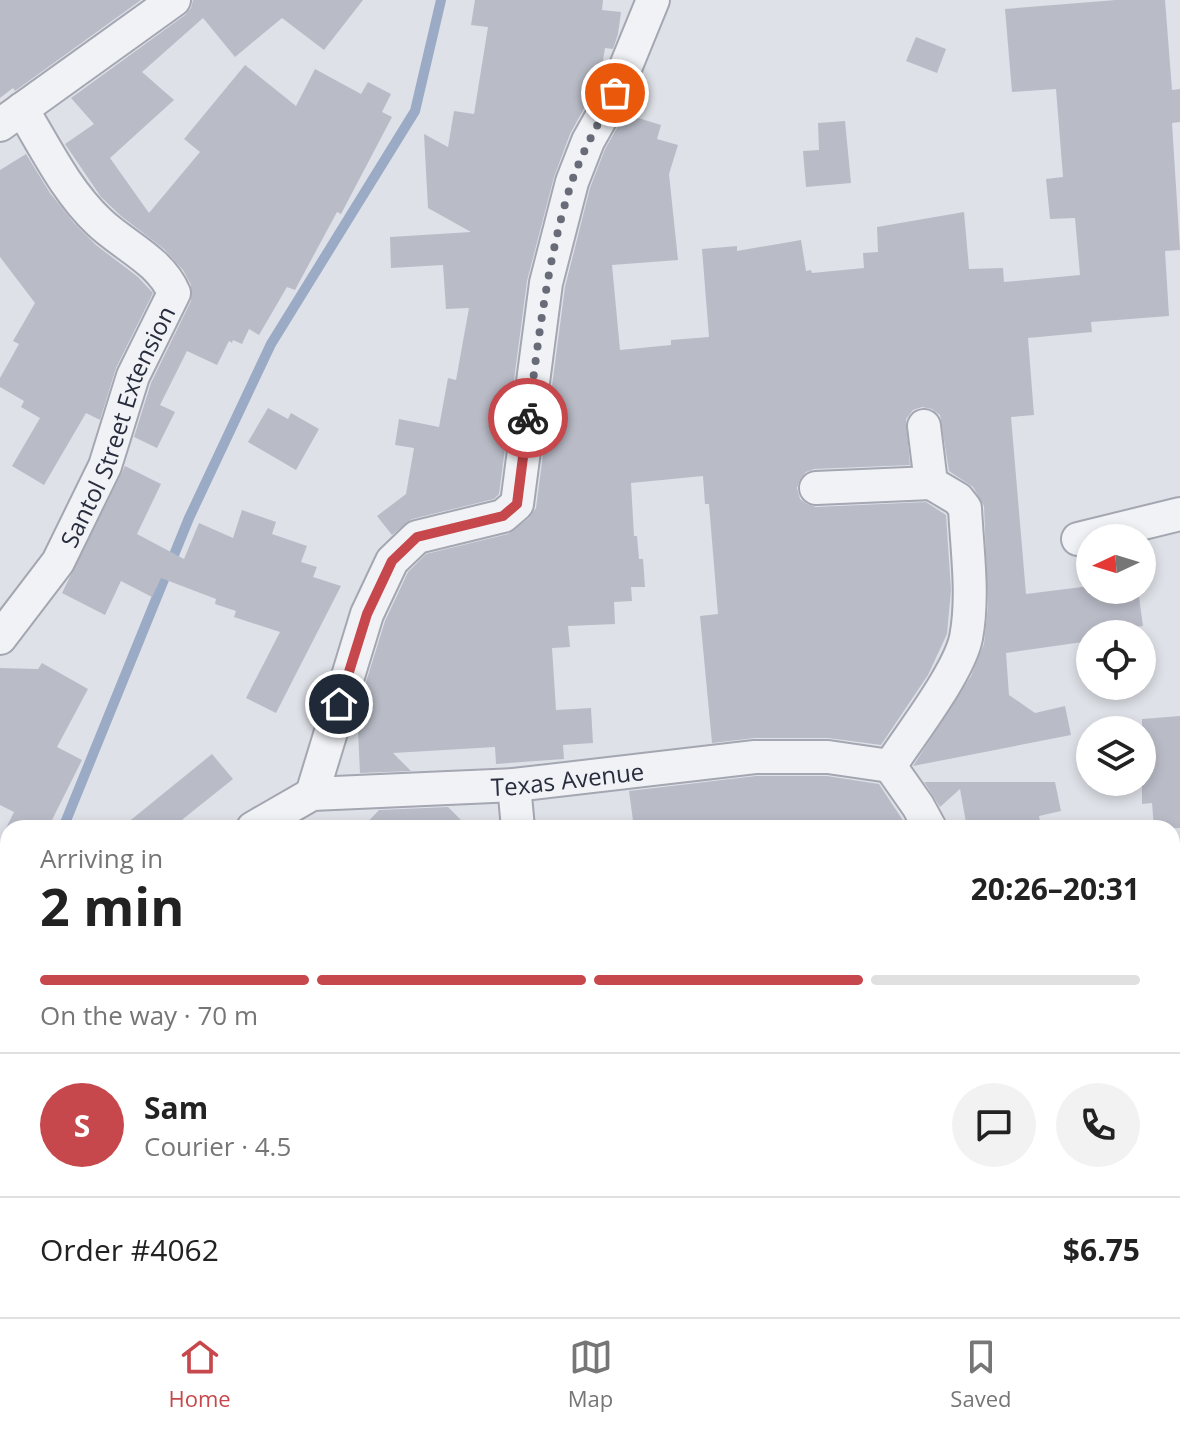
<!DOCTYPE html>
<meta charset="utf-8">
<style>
:root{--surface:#fff;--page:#f2f2f2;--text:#222;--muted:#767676;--line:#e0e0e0;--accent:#c7484c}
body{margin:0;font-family:"Open Sans",sans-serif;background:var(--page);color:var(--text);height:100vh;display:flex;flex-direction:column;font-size:30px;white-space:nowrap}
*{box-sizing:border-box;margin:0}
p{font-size:26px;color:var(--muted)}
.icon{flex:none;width:44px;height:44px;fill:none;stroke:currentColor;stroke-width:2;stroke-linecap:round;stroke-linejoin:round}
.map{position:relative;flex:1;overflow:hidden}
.sheet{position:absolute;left:0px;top:820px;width:1180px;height:498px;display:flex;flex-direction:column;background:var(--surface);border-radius:24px 24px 0 0;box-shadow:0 4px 12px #0003}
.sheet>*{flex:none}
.needle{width:52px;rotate:266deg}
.buttons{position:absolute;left:1076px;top:524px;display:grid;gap:16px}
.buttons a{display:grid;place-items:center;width:80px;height:80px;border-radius:50%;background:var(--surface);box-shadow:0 4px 12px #0003;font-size:40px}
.pin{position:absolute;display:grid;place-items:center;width:68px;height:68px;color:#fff;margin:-34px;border:4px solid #fff;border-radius:50%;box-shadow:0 2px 8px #0007}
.courier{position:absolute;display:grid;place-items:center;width:80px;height:80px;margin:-40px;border:6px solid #c7484c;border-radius:50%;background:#fff;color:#222;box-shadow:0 2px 10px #0007}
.summary em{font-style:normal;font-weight:700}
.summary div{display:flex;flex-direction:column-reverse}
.summary{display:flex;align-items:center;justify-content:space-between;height:136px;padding:0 40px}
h1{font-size:52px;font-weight:700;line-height:60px}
.bar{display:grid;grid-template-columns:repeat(4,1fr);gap:12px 8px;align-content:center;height:96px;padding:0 40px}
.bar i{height:10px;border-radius:6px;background:var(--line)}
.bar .on{background:var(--accent)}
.bar p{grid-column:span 4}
.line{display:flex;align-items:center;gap:20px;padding:0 40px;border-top:2px solid var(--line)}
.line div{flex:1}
.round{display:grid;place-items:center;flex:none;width:84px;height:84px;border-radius:42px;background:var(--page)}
.dock{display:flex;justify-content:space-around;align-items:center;height:112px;border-top:2px solid var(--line);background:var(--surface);font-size:22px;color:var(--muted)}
.dock a{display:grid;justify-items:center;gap:4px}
.dock .on{color:var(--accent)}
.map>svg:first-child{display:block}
</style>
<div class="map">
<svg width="1180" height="1317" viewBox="0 0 1180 1317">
<rect width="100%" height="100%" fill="#dee1e7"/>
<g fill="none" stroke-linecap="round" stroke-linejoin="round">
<!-- stream -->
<path stroke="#9babc6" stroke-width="10" d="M63,828L189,518L271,344L415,111L441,0
M0,950L8,935"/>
</g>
<!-- building -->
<path fill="#b9bcc7" d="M0,0H141L15,91L13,88L0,98Z
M193,0H363L324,50L282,18L235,57L203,18L142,72L174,100L110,158L149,213L200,152L184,139L245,65L296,106L315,69L361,94L368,82L391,94L382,112L392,117L341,214L337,212L295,290L287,287L259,335L249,329L242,344L233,340L232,343L229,341L217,365L187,351L160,405L175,412L157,448L134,437L151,383L191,301V285L183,270L164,249L121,216L101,197L65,144L94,124L71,98L185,15L191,8Z
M475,0H603L602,10L621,12L618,34L613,49L605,48L600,79L570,134L554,177L527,281L499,494L494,499L412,519L392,535L377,516L406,494L414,448L395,445L399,419L439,427L448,378L456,380L469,308L446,309L443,265L391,268L390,237L471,232L428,208L424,134L448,147L454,111L474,114L488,27L471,25Z
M1116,0H1165L1172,90L1180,89V122L1172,123L1180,250L1165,251L1169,316L1091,322L1092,332L1028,338L1034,415L1011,417L1026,594L1090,586V590H1138L1143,626L1114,630V634H1090V641L1006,653L1009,695L1035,713L1065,706L1071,735L913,766L971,676L984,644L988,606L984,506L973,487L949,471L940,415L932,409L922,407L913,410L906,419L910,465L814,469L806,472L800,479L797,488L800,499L807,504L816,507L926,502L946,515L951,590L947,634L928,675L881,745L828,738H755L712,743L700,616L718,614L709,504H705L703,476L631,483L634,536H637L639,559H643L645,587H631L632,601L614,602L615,624L568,626L570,647L552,648L556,710L591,708L593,743L563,745L564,759L496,764L495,747L393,753L411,771L360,773L357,711L385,621L408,572L426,554L508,534L529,518L536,508L565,287L590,188L605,149L625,114L661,125L657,139L678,145L669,174L678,260L612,265L620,350L671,345V340L709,337L702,249L737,246V251L801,240L806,271L811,270L812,273L864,268L863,253L878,252L877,227L964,212L969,269L1003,268L1004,282L1080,275L1075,218L1050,219L1046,179L1063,177L1056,89L1012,92L1005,9Z
M916,37L946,49L937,73L906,61Z
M845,121L851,183L806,187L803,151L819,150L818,123Z
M26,154L50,193L74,223L96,245L138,277L153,293L116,368L100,420L86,413L44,485L12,466L40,418L21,407L24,401L0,387V378L19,344L13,341L35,303L0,257V170Z
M268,408L288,419L291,413L319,429L296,470L248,442Z
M125,466L161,484L137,534L184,559L199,523L233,538L242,510L276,522L272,534L307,546L301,562L317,567L313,577L341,586L276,713L246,698L280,632L234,617L236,611L215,604L216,599L161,578L152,597L121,581L105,615L62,593Z
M42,663L88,689L57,747L82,760L48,828H6L14,812L0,805V668L38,669Z
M1180,716V828H1154L1152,803L1142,804V719Z
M212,754L233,779L183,819L178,828H121Z
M756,776H827L879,784L908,828H634L629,791Z
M924,782H1055L1061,811L1039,816L1041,828H967L960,789L940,807Z
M448,807L469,828H362L379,810Z"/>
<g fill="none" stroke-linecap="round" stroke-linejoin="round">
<!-- street casing -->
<g stroke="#a4a7b1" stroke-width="36">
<g id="street">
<path d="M0,125L174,0"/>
<path d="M816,488L931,483"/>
<path d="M1078,539L1180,514"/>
<path id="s1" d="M0,638L58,562L105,466L133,376L174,293C160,260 124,246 99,222C66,191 45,147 22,109"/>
<path d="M890,766C911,734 959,672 966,638C974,596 967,550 965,508L958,499L931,483L924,426"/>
<path d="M890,766L918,806L930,828"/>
<path d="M514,785L518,828"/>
<path d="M312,794L367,614L392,561L417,537L503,516L517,504L546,283L572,182L588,141L615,93L653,0"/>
<path id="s2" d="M253,828L312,794L514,785L755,757H828L890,766"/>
<path d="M0,1280L8,1265"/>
<path d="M660,1310V1317"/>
<path d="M323,1317L327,1310"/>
<path d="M1032,1317V1310"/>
</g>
</g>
<!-- street -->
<use href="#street" stroke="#f1f2f6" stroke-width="32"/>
</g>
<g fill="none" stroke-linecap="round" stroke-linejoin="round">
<!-- done -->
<path stroke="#686c78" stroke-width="8" stroke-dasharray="0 14.4" d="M528,418C539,338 547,258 572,181C583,150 599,122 615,93"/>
<!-- route -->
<path stroke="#c7484c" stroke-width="10" d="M339,704L367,614L392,561L417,537L503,516L517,504L528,418"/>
</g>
<g text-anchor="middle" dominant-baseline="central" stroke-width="6" stroke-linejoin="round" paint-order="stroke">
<!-- street labels -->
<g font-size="24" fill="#282d3d" stroke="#eef0f5">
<text stroke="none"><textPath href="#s1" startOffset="244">Santol Street Extension</textPath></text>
<text stroke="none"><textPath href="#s2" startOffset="324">Texas Avenue</textPath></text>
</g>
</g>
</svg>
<div class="buttons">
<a><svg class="needle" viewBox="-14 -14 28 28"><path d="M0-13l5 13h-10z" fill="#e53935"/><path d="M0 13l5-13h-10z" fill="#767676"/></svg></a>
<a><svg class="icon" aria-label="locate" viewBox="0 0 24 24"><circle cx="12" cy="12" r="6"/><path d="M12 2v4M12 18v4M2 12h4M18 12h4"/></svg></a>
<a><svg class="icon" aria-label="layers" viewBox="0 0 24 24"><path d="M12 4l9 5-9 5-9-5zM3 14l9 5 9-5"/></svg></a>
</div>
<div class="pin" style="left:615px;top:93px;background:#ea580c"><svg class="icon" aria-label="bag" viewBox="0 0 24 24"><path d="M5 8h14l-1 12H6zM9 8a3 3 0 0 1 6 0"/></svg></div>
<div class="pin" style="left:339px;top:704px;background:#1f2937"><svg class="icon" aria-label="home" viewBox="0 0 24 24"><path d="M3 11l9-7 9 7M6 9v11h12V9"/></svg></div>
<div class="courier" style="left:528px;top:418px"><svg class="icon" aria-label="bike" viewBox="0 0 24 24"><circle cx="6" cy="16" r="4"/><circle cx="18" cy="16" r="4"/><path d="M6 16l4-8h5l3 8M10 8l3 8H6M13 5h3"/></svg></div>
<section class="sheet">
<div class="summary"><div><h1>2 min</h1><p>Arriving in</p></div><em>20:26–20:31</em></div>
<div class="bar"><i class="on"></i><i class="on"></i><i class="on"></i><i></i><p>On the way · 70 m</p></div>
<div class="line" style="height:144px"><b class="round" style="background:var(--accent);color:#fff">S</b><div><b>Sam</b><p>Courier · 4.5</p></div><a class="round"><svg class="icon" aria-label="chat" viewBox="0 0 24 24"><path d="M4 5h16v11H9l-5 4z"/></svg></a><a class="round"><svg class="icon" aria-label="phone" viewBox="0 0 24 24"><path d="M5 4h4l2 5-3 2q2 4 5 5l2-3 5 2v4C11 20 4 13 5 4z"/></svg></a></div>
<div class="line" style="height:104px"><div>Order #4062</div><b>$6.75</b></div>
</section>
</div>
<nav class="dock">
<a class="on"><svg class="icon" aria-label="home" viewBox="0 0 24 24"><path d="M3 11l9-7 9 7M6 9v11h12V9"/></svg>Home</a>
<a><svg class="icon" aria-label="map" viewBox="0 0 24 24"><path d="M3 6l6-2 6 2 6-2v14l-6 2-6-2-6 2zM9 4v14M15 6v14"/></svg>Map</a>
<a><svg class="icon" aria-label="saved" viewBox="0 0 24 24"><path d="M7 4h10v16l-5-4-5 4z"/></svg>Saved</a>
</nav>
